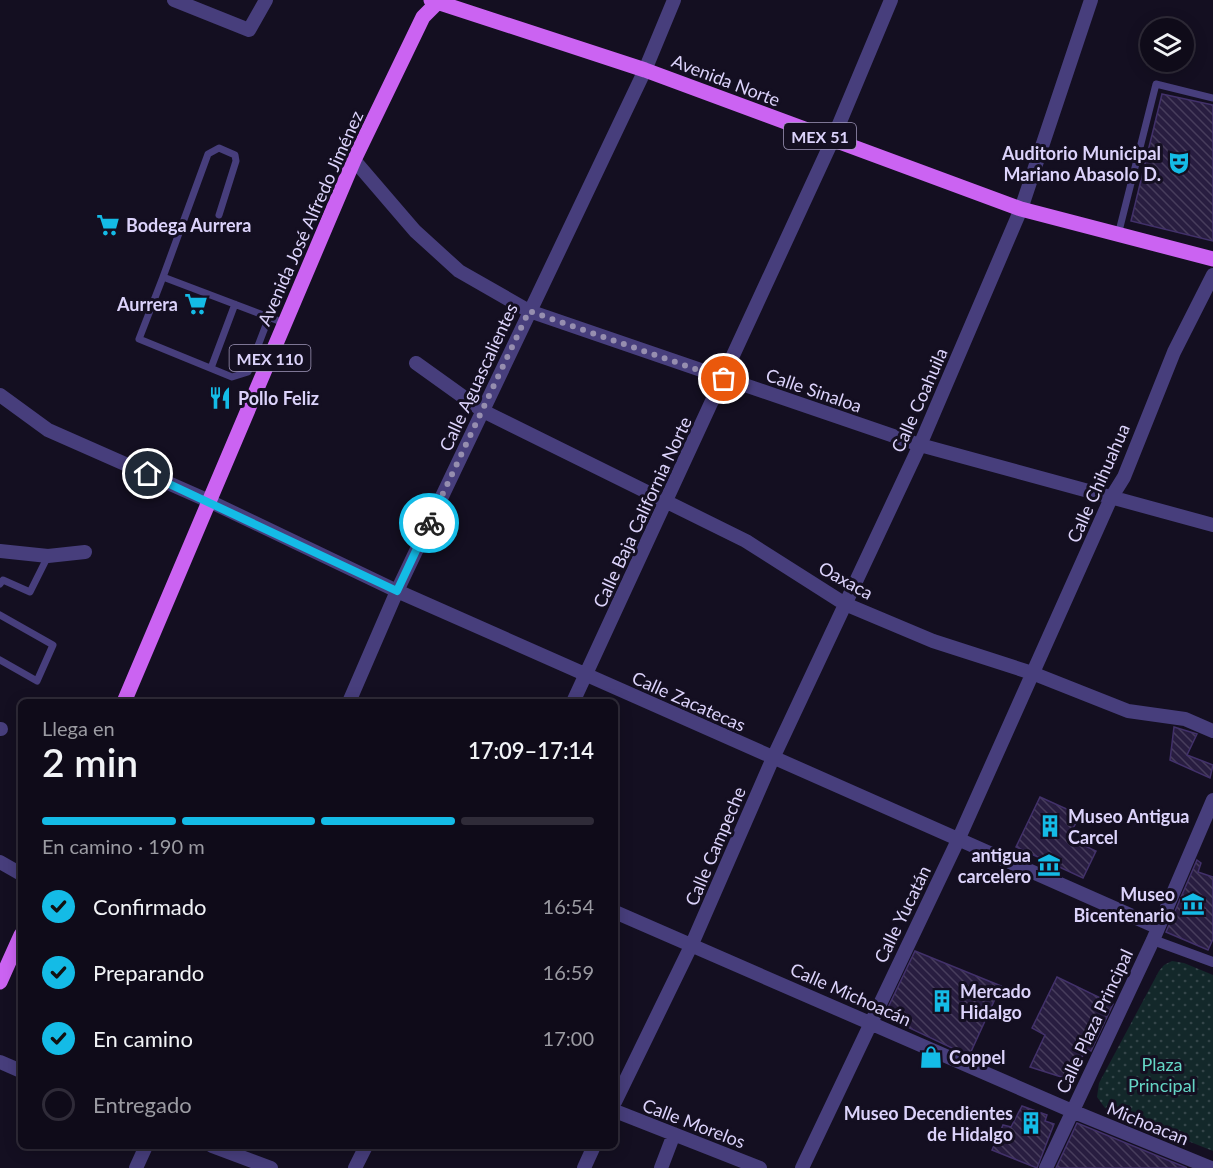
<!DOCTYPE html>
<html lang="es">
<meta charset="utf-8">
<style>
:root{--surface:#0f0b19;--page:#181422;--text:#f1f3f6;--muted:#9b9ba2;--line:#2f2b38;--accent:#14bbe6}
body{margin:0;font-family:Lato,sans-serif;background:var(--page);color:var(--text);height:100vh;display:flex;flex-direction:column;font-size:22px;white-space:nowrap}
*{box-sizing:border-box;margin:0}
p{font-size:20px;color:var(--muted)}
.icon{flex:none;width:33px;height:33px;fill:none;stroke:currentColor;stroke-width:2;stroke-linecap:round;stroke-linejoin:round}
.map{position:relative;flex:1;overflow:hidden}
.sheet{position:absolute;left:18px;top:699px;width:600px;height:450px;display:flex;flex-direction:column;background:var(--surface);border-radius:9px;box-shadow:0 3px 15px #0003,0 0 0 2px var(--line)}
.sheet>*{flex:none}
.controls{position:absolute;left:1140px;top:18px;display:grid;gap:12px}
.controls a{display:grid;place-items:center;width:54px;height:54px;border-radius:50%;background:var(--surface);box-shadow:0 3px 15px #0003,0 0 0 2px var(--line);font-size:30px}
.pin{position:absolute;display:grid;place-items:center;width:51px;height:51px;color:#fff;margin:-26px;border:3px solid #fff;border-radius:50%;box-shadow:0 2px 6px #0007}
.courier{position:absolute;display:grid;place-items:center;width:60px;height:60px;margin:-30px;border:4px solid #14bbe6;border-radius:50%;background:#fff;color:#222;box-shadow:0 2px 8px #0007}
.overview em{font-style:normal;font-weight:600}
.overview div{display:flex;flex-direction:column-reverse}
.overview{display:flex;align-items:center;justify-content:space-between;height:102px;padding:0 24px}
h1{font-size:39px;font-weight:600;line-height:45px}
.bar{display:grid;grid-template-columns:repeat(4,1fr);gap:9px 6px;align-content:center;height:72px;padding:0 24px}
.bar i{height:8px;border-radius:4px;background:var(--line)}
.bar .current{background:var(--accent)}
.bar p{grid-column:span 4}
ol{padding:0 24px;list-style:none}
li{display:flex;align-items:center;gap:18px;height:66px}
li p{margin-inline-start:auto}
li .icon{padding:6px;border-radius:50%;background:var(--accent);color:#111;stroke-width:4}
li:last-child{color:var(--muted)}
li i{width:33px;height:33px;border:3px solid var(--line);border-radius:50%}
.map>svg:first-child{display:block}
</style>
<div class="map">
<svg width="1213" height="1168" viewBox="0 0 1213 1168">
<defs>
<pattern id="grass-dots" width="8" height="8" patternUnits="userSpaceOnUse" patternTransform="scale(1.5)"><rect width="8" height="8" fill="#13282a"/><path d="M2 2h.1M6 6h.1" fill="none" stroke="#35464a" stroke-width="1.8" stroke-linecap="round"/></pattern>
<pattern id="building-back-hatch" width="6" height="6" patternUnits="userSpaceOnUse" patternTransform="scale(1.5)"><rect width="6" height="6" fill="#281d40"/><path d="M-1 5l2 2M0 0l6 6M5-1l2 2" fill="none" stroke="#473d5c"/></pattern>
</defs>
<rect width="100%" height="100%" fill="#140f21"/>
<!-- grass -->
<path fill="url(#grass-dots)" d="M1172,961L1184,963L1213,975V1151L1105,1108L1097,1097L1099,1083L1159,971L1164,965Z"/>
<!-- building -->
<path fill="url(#building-back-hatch)" stroke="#42316a" stroke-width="1.5" d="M1162,94L1213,105V241L1131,221Z
M1174,727L1197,734L1187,755L1213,765L1210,778L1170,760Z
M1040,797L1080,815L1068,838L1096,851L1083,878L1016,847Z
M1197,860L1201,863L1198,872L1213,877V939L1208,950L1166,932Z
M915,951L1001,986L969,1056L884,1016Z
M1057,977L1113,1004L1091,1051L1086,1049L1071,1080L1030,1067L1045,1035L1032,1028Z
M1022,1106L1047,1115L1045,1121L1054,1124L1037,1168L992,1150L1003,1125L1011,1127Z
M1077,1123L1187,1168H1056Z"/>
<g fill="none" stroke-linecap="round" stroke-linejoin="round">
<!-- service -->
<path stroke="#473e7c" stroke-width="7" d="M1118,235L1156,84L1213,98
M163,277L208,154L219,148L235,155L236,161L219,215
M269,317L248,372L232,377L139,339L163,277L284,323
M211,368L235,304
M0,584L3,580L30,592L48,556
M0,615L53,645L37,681L0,660"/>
<!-- pedestrian -->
<path stroke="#473e7c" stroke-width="10" d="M1153,940L1213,962"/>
<!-- minor -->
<path stroke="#473e7c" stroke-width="14" d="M174,0L249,30L266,0
M354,160L415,231L459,271L529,311L920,445L1213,525
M416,363L483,411L746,541L845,604L933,641L1032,673L1128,711L1185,719L1213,731
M0,395L48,430L209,501L397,591L1157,927
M0,551L48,556L85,552
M349,702L397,591L645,70L674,0
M573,702L832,141L891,0
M0,729H1
M0,862L21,874
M615,912L1072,1111L1211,1168
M0,1062L21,1071
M615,1102L692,944L773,758L920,445L1021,209L1091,0
M615,1111L760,1168
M212,1146L271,1168
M136,1168L146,1146
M355,1168L366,1146
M584,1168L594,1146
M661,1168L674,1134
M802,1168L959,838L1111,498L1124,477L1174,352L1213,275
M1046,1168L1153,940L1213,800"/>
<!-- primary -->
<path stroke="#cb63f2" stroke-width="15" d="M431,0L645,70L1021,209L1213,259
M124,702L354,160L423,17L440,0
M0,982L21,935"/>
</g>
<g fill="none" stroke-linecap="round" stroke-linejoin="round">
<!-- done -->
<path stroke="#968eaf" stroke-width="6" stroke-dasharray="0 10.8" d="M429,523L529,311L724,379"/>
<!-- route -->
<path stroke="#14bbe6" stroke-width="8" d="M148,474L397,591L429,523"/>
</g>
<!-- icons -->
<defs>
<g id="theatre-bare" transform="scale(1.8)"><path d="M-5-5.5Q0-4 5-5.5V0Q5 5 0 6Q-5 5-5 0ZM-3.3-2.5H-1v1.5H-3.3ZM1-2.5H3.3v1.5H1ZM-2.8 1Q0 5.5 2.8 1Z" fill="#14bbe6" stroke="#140f21" stroke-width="2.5" paint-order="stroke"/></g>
<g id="supermarket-bare" transform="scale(1.8)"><path d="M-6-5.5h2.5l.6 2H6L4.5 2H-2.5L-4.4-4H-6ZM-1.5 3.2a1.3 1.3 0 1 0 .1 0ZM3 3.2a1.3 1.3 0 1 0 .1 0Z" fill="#14bbe6" stroke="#140f21" stroke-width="2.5" paint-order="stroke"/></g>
<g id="restaurant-bare" transform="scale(1.8)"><path d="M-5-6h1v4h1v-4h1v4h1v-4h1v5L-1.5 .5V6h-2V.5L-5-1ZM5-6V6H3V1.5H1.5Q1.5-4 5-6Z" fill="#14bbe6" stroke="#140f21" stroke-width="2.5" paint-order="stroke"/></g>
<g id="building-bare" transform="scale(1.8)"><path d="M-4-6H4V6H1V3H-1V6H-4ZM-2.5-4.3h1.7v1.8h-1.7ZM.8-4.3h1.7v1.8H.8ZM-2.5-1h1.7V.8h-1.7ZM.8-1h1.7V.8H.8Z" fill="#14bbe6" stroke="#140f21" stroke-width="2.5" paint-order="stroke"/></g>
<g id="museum-bare" transform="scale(1.8)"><path d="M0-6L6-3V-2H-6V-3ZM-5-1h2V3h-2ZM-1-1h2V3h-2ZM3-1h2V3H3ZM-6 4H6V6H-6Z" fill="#14bbe6" stroke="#140f21" stroke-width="2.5" paint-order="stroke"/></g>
<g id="shop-bare" transform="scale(1.8)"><path d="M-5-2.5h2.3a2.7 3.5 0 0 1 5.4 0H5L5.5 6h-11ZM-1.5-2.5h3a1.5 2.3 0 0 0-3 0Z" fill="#14bbe6" stroke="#140f21" stroke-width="2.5" paint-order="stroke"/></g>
</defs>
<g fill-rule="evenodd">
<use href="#theatre-bare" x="1179" y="163"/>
<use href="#supermarket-bare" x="108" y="225"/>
<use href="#supermarket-bare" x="196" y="304"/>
<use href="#restaurant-bare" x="220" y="398"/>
<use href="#building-bare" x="1050" y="826"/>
<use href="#museum-bare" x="1049" y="865"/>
<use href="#museum-bare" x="1193" y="904"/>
<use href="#building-bare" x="942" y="1001"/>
<use href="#shop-bare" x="931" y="1057"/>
<use href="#building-bare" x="1031" y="1123"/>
</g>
<g text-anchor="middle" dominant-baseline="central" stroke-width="6" stroke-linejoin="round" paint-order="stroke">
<!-- shield labels -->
<g fill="#140f21" stroke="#a098ba" stroke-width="1.5">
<rect x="784" y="123" width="72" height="26" rx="4.5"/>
<rect x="229.5" y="345" width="81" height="26" rx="4.5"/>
</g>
<g font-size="16" font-weight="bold" fill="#dcd3fb">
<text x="820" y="136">MEX 51</text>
<text x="270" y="358">MEX 110</text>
</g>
<!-- street labels -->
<g font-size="18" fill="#dcd3fb" stroke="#140f21">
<text transform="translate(726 80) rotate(21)">Avenida Norte</text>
<text transform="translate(310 218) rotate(-66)">Avenida José Alfredo Jiménez</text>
<text transform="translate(478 377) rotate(-65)">Calle Aguascalientes</text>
<text transform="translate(814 390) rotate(19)">Calle Sinaloa</text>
<text transform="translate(919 400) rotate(-66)">Calle Coahuila</text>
<text transform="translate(1098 483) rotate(-66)">Calle Chihuahua</text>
<text transform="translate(642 512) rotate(-65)">Calle Baja California Norte</text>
<text transform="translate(846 580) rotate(29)">Oaxaca</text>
<text transform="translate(689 701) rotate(24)">Calle Zacatecas</text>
<text transform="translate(715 846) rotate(-67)">Calle Campeche</text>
<text transform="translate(902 914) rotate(-64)">Calle Yucatán</text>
<text transform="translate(851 994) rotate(24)">Calle Michoacán</text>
<text transform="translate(1094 1021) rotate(-65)">Calle Plaza Principal</text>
<text transform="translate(694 1123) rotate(21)">Calle Morelos</text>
<text transform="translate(1148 1123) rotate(22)">Michoacan</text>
</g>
<!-- poi labels -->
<g font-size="18" font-weight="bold" fill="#dcd3fb" stroke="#140f21" text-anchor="end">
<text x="1161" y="153">Auditorio Municipal<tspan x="1161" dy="21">Mariano Abasolo D.</tspan></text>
<text x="126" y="225" text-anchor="start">Bodega Aurrera</text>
<text x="178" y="304">Aurrera</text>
<text x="238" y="398" text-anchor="start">Pollo Feliz</text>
<text x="1068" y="816" text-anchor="start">Museo Antigua<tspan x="1068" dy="21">Carcel</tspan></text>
<text x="1031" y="855">antigua<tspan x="1031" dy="21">carcelero</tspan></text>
<text x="1175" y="894">Museo<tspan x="1175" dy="21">Bicentenario</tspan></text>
<text x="960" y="991" text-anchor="start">Mercado<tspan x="960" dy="21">Hidalgo</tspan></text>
<text x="949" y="1057" text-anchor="start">Coppel</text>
<text x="1013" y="1113">Museo Decendientes<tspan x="1013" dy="21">de Hidalgo</tspan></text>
</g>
<!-- park labels -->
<g font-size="18" fill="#65d5c5" stroke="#140f21">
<text x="1162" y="1064">Plaza<tspan x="1162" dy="21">Principal</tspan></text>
</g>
</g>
</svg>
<div class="controls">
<a><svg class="icon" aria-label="layers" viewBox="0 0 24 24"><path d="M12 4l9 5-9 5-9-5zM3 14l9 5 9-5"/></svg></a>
</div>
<div class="pin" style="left:724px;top:379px;background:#ea580c"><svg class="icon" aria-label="bag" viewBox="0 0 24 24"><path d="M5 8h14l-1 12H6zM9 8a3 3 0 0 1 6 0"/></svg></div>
<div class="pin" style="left:148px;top:474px;background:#1f2937"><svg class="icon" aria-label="home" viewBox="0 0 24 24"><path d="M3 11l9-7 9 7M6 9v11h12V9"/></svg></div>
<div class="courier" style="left:429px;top:523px"><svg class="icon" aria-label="bike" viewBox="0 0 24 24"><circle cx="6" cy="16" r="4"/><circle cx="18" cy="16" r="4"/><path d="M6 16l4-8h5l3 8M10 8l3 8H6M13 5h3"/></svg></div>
<section class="sheet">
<div class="overview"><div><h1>2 min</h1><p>Llega en</p></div><em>17:09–17:14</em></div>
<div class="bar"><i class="current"></i><i class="current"></i><i class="current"></i><i></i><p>En camino · 190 m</p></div>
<ol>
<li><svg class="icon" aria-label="check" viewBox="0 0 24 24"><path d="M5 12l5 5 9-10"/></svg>Confirmado<p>16:54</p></li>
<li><svg class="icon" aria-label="check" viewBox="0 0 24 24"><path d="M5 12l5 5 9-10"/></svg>Preparando<p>16:59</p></li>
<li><svg class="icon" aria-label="check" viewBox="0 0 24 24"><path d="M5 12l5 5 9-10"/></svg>En camino<p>17:00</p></li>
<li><i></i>Entregado</li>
</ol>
</section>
</div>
